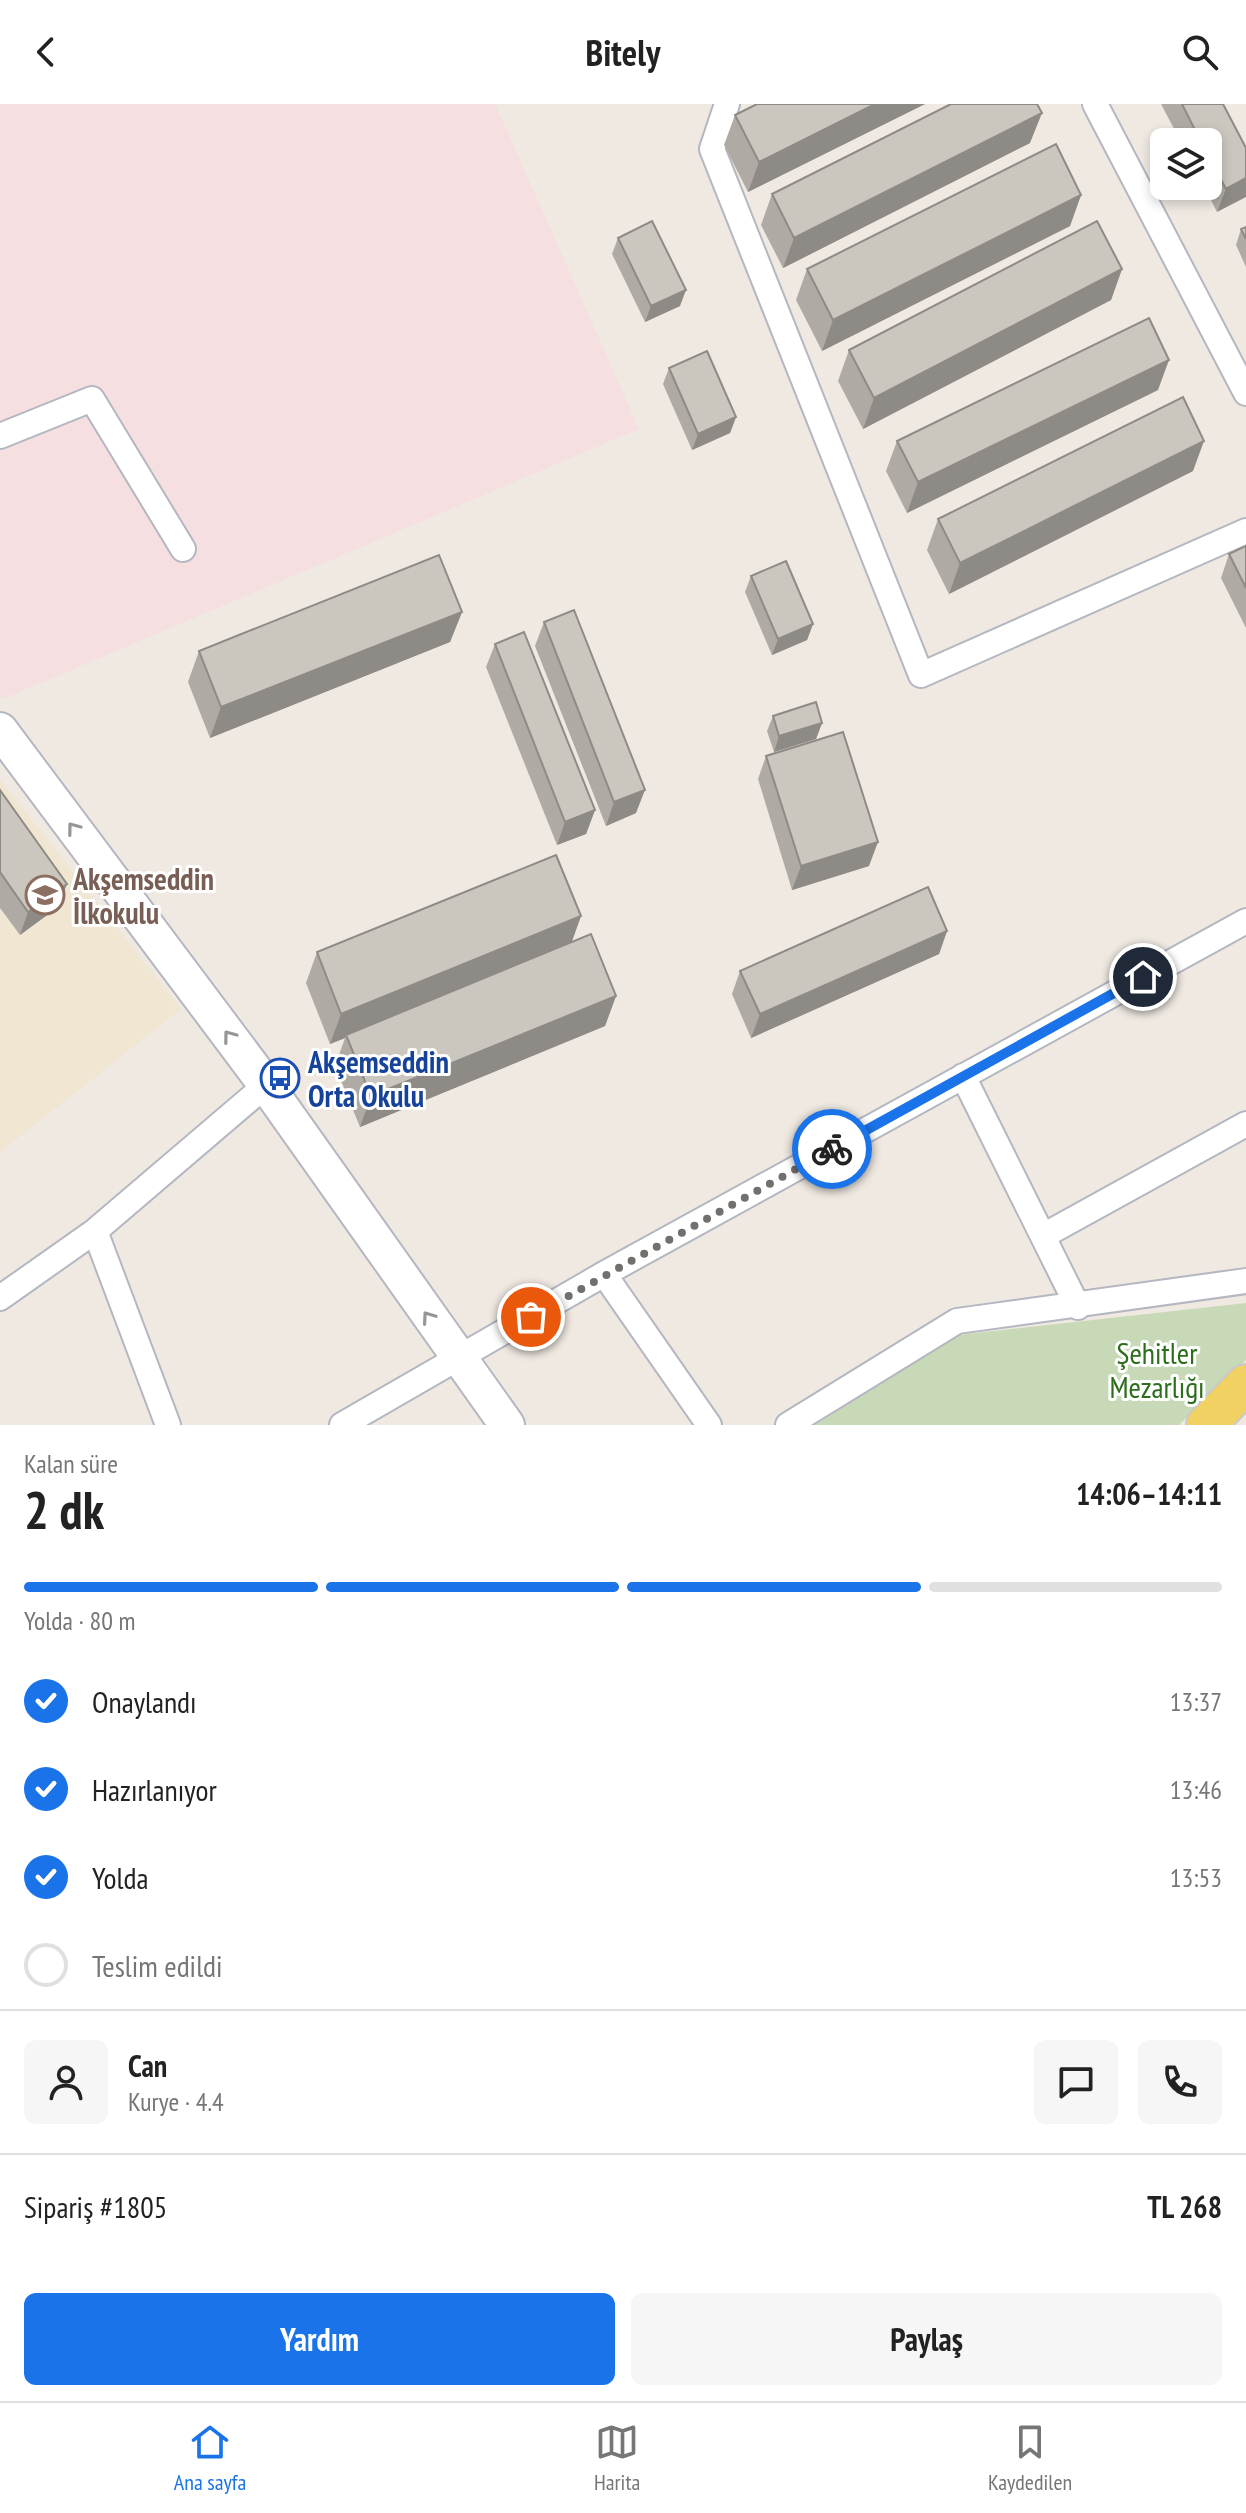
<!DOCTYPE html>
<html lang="tr">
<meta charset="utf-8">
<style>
:root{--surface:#fff;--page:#f6f6f6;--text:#222;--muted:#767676;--line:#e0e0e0;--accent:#1a73e8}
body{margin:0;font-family:"PT Sans Narrow",sans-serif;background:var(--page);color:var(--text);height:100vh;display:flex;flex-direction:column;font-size:30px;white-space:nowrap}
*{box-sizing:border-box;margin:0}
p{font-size:26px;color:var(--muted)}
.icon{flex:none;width:44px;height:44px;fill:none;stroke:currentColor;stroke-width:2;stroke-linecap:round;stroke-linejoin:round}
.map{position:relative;height:1321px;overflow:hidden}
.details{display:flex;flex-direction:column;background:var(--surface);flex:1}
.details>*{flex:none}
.tools{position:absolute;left:1150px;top:24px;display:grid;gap:16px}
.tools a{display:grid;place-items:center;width:72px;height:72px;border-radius:12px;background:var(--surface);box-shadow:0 4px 12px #0003;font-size:40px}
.pin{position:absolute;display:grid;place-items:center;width:68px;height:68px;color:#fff;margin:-34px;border:4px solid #fff;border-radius:50%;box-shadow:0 2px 8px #0007}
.courier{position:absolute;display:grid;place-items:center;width:80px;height:80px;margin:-40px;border:6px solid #1a73e8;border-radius:50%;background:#fff;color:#222;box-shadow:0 2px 10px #0007}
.overview em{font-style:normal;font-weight:700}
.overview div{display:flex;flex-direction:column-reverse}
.overview{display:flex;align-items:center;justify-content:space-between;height:136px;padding:0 24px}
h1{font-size:52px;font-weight:700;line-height:60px}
.bar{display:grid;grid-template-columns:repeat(4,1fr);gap:12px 8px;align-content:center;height:96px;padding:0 24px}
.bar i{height:10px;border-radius:6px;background:var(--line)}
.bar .current{background:var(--accent)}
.bar p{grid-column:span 4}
.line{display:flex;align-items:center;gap:20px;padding:0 24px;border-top:2px solid var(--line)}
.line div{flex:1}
.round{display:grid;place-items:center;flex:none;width:84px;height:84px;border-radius:12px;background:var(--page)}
ol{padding:0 24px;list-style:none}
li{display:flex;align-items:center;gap:24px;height:88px}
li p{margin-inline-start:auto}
li .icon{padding:8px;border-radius:50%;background:var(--accent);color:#fff;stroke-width:4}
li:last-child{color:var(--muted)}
li i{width:44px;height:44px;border:4px solid var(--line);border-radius:50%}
.primary-button{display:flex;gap:16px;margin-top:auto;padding:16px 24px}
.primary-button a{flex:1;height:92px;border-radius:12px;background:var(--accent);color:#fff;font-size:32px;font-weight:700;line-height:92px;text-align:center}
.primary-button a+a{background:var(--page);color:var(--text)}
header{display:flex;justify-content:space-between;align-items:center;height:104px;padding:0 24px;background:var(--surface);font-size:36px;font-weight:700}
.tab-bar{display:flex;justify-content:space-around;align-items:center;height:112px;border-top:2px solid var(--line);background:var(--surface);font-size:22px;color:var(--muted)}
.tab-bar a{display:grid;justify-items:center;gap:4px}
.tab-bar .current{color:var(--accent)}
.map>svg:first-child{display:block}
</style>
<header><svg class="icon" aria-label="back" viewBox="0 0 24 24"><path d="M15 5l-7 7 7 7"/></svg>Bitely<svg class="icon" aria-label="search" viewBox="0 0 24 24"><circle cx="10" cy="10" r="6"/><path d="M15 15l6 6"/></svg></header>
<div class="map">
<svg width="1246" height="1321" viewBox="0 0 1246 1321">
<rect width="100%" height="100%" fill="#efe9e1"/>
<!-- education -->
<path fill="#f0e6d1" d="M0,676L181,905L0,1048Z"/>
<!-- medical -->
<path fill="#f5dfe0" d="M0,0H495L639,325L3,595L0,591Z"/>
<!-- cemetery -->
<path fill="#c8d9b8" d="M1246,1199V1256L1179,1321H815L958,1231Z"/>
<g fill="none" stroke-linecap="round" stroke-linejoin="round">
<!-- street casing -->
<g stroke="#b4b7c1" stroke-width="28">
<path id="street" d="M727,0L712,45L921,571L1246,427
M1095,0L1246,289
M0,332L92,295L183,445
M963,972L1078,1203
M95,1127L168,1321
M1043,1132L1246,1020
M604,1170L709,1321
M0,1194L95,1127L266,981
M342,1321L604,1170L1246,817
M788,1321L957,1217L1246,1177"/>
</g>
<!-- secondary casing -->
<g stroke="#b4b7c1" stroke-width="38">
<path id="secondary" d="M0,626L266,981L507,1321"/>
</g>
<!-- primary casing -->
<g stroke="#c9c9c9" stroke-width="42">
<path id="primary" d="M1206,1321L1246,1280"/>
</g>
<!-- street -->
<use href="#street" stroke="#fff" stroke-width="24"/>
<!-- secondary -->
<use href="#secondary" stroke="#fff" stroke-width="34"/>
<!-- primary -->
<use href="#primary" stroke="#f2d163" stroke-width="38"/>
</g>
<!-- wall -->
<path fill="#afaba4" d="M757,0H925L748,88L724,41L735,11Z
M1161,0H1223L1246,44L1217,108L1204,82H1208V38H1181Z
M1030,39L783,164L761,121L772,90Z
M1081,91L1070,122L822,247L796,196L807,165Z
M1246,123V163L1236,141L1241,125Z
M618,134L680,202L645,218L612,150Z
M1122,165L1111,196L863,325L838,277L849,246Z
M669,264L736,313L730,329L692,346L663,280Z
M1158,286L907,409L886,367L897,337Z
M1193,367L949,490L927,446L938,415Z
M1246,442V524L1221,474L1229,450Z
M751,472L813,520L807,536L772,551L745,488Z
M462,508L450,538L210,634L188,578L199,547Z
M544,518L636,709L606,722L535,542Z
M495,540L595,706L586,730L557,741L486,563Z
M773,612L822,619L816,635L774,648L767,627Z
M766,652L869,762L792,786L758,675Z
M0,686L58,803L20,831L0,804Z
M581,812L571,839L616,892L605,922L360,1023L335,962L345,934L330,940L306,879L317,848Z
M947,827L939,850L751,934L732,890L740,867Z"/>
<!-- shaded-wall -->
<path fill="#8e8b86" d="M875,0H925L748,88L759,58Z
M1042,9L1030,39L783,164L794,134Z
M1246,74V93L1217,108L1226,85Z
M1081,91L1070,122L822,247L833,216Z
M1122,165L1111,196L863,325L874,294Z
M686,186L680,202L645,218L651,202Z
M1169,256L1158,286L907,409L918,378Z
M736,313L730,329L692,346L698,330Z
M1204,337L1193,367L949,490L960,459Z
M462,508L450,538L210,634L221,603Z
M813,520L807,536L772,551L778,535Z
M822,619L816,635L774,648L779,632Z
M645,686L636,709L606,722L614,698Z
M595,706L586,730L557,741L565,718Z
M878,738L869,762L792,786L801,762Z
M67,780L58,803L20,831L28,808Z
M581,812L570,843L346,931L345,934L330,940L341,910Z
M947,827L939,850L751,934L760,910Z
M616,892L605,922L360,1023L371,992Z"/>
<!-- building -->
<path fill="#cbc7bf" stroke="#8e8b86" stroke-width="2" d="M757,0H875L759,58L735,11Z
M951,0H1037L1042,9L794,134L772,90Z
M1182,0H1223L1246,44V74L1226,85L1208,51V38H1201Z
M1056,40L1081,91L833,216L807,165Z
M652,117L686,186L651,202L618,134Z
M1097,117L1122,165L874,294L849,246Z
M1246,123V135L1241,125Z
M1149,214L1169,256L918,378L897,337Z
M707,247L736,313L698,330L669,264Z
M1183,293L1204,337L960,459L938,415Z
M1246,442V484L1229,450Z
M439,451L462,508L221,603L199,547Z
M786,457L813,520L778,535L751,472Z
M574,506L645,686L614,698L544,518Z
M524,528L595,706L565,718L495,540Z
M816,598L822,619L779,632L773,612Z
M843,628L878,738L801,762L766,652Z
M0,686L67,780L28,808L0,768Z
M556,751L581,812L341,910L317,848Z
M928,783L947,827L760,910L740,867Z
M591,830L616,892L371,992L346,931Z"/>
<!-- one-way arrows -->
<defs><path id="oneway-chevron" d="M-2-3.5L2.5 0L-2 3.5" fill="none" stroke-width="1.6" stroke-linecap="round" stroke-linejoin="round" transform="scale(2)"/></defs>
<g stroke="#969696">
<use href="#oneway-chevron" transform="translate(73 724) rotate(-127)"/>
<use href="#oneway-chevron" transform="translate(229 932) rotate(-127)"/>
<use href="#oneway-chevron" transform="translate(428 1213) rotate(-125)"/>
</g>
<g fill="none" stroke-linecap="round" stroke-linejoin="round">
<!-- done -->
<path stroke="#726f6d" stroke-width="8" stroke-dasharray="0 14.4" d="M531,1213L832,1045"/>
<!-- route -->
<path stroke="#1a73e8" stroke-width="10" d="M832,1045L1143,873"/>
</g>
<!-- icons -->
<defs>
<g id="school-ring" transform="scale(2)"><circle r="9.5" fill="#fff" stroke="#8d6e63" stroke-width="1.5"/><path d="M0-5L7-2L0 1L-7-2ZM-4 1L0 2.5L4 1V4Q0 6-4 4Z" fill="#8d6e63"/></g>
<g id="bus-ring" transform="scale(2)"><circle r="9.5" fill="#fff" stroke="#1a4fb4" stroke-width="1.5"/><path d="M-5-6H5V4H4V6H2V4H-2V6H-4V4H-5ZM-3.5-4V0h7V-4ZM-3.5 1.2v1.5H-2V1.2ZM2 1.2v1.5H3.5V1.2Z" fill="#1a4fb4"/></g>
</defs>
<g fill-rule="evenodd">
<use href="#school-ring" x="45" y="791"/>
<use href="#bus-ring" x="280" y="974"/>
</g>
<g text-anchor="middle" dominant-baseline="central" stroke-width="6" stroke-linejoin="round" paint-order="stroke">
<!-- education labels -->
<g font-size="30" font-weight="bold" fill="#785e54" stroke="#fff" text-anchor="start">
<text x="73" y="774">Akşemseddin<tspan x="73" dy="34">İlkokulu</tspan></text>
</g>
<!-- transit labels -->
<g font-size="30" font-weight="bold" fill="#164399" stroke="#fff" text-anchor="start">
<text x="308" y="957">Akşemseddin<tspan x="308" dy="34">Orta Okulu</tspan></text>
</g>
<!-- park labels -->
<g font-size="30" fill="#2c6e1b" stroke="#fff">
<text x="1157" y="1248">Şehitler<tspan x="1157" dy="34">Mezarlığı</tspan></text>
</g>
</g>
</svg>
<div class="tools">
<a><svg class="icon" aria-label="layers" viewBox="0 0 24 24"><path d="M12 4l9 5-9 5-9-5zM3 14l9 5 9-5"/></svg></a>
</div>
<div class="pin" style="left:531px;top:1213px;background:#ea580c"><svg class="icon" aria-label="bag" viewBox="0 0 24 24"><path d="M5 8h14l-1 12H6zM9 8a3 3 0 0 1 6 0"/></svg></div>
<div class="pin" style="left:1143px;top:873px;background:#1f2937"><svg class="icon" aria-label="home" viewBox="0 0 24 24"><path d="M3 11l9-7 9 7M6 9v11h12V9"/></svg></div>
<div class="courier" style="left:832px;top:1045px"><svg class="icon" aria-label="bike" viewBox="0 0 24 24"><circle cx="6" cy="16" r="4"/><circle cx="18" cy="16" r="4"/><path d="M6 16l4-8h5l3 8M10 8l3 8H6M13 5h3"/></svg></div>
</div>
<section class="details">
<div class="overview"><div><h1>2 dk</h1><p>Kalan süre</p></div><em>14:06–14:11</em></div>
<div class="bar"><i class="current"></i><i class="current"></i><i class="current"></i><i></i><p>Yolda · 80 m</p></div>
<ol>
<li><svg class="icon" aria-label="check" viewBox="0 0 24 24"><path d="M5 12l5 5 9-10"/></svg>Onaylandı<p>13:37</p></li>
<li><svg class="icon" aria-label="check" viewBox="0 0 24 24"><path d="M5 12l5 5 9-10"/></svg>Hazırlanıyor<p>13:46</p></li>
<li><svg class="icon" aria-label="check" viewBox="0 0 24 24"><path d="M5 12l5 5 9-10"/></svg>Yolda<p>13:53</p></li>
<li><i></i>Teslim edildi</li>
</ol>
<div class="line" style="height:144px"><a class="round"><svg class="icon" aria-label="person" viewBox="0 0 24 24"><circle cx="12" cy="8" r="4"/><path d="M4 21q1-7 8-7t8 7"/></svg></a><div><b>Can</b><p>Kurye · 4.4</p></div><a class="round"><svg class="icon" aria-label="chat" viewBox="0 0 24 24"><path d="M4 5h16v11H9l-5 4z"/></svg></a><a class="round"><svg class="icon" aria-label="phone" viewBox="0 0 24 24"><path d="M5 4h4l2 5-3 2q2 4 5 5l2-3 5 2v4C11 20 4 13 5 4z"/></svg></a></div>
<div class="line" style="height:104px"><div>Sipariş #1805</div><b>TL 268</b></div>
<div class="primary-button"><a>Yardım</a><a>Paylaş</a></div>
</section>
<nav class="tab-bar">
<a class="current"><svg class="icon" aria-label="home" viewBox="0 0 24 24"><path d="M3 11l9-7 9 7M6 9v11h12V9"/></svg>Ana sayfa</a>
<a><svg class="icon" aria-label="map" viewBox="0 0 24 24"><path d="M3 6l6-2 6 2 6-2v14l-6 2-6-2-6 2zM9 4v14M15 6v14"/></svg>Harita</a>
<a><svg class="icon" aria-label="saved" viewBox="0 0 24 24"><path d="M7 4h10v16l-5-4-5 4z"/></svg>Kaydedilen</a>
</nav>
